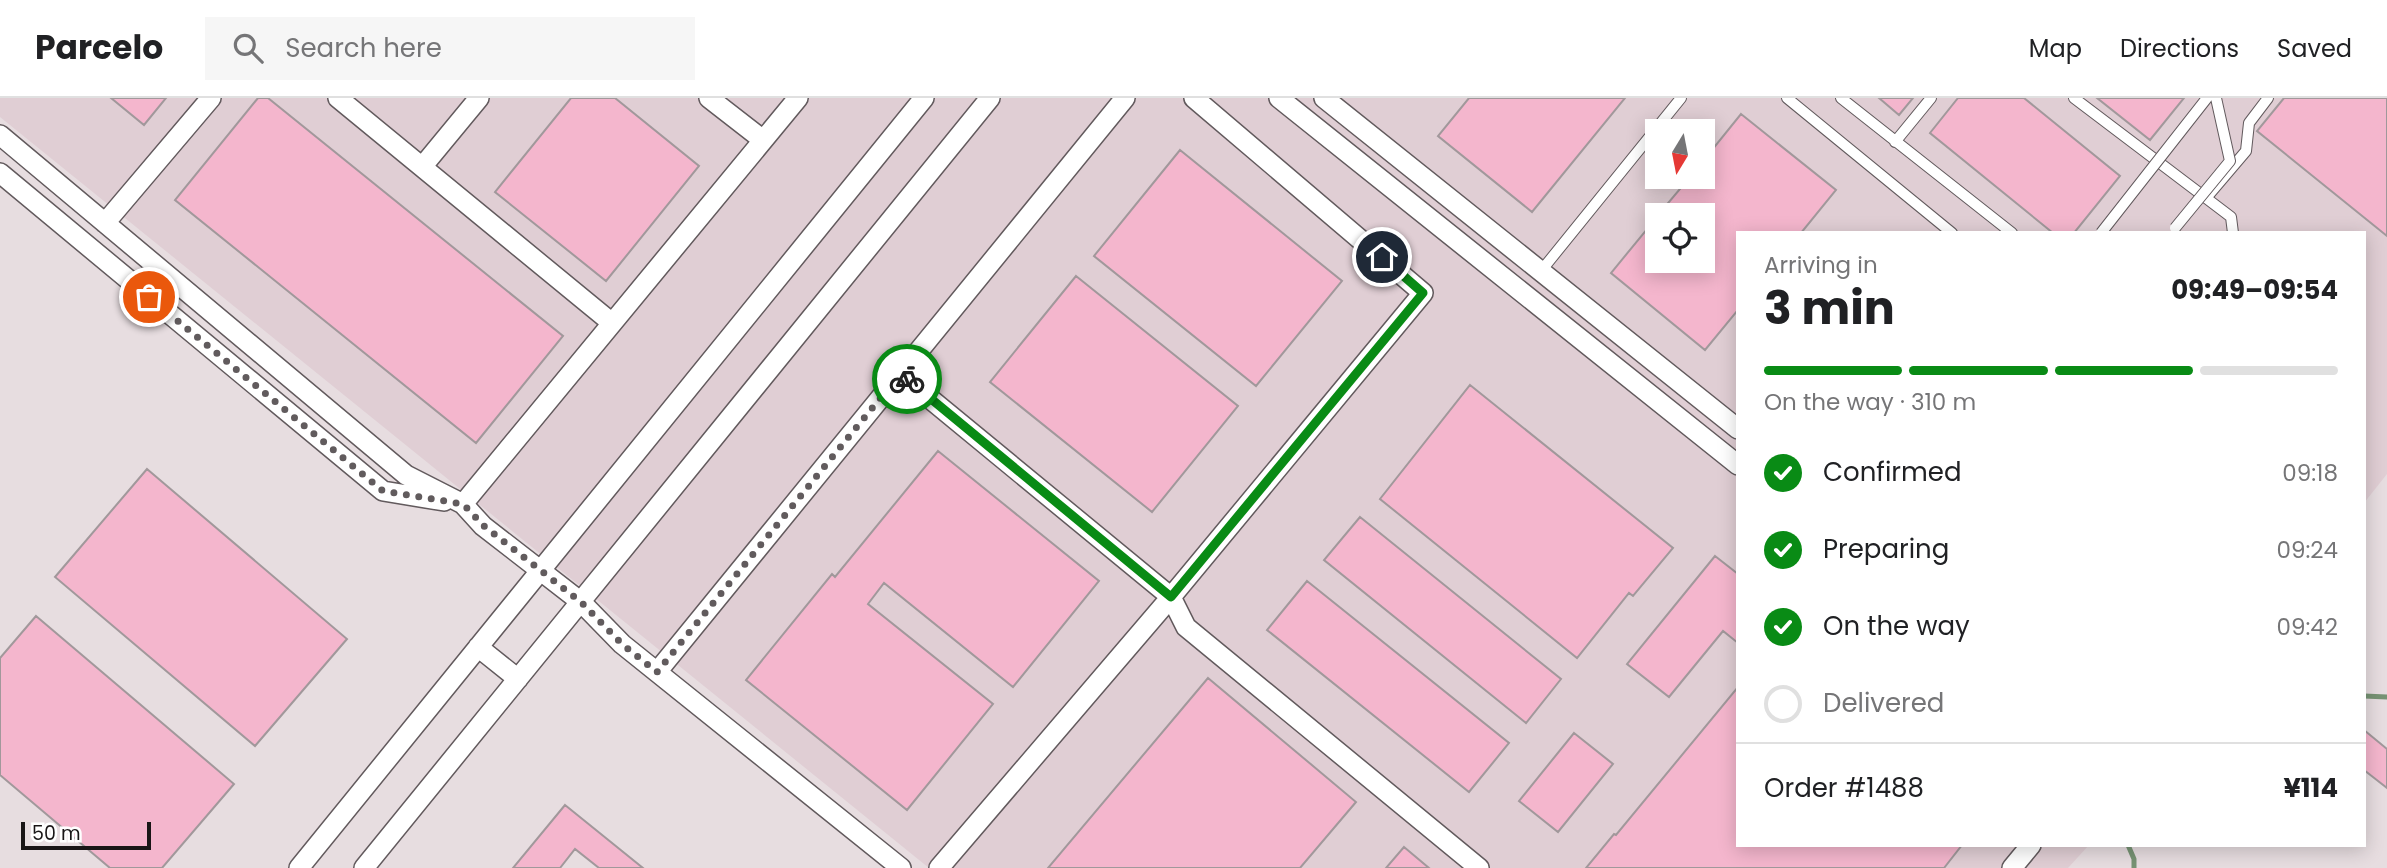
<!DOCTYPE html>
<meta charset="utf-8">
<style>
:root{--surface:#fff;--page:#f6f6f6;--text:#202124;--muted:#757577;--line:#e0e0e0;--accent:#098b15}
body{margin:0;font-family:Poppins,sans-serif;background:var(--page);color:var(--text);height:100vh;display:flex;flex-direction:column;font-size:26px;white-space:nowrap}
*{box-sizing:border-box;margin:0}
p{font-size:23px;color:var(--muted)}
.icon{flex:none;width:38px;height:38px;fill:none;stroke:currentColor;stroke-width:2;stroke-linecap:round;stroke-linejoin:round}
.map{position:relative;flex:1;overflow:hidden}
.sheet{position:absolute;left:1736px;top:133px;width:630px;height:616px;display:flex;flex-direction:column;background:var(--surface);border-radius:0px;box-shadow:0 4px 18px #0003}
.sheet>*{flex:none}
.needle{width:46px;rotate:190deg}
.buttons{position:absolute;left:1645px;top:21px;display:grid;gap:14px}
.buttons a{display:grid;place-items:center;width:70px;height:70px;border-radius:0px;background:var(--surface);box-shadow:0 4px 18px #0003;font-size:35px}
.scale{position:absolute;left:21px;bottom:18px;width:130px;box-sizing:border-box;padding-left:7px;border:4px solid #191516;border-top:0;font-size:19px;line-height:24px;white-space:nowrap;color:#191516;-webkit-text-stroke:5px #fff;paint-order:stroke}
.pin{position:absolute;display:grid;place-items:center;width:60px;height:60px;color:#fff;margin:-30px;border:4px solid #fff;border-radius:50%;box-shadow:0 2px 7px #0007}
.courier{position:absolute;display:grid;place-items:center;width:70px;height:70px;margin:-35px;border:5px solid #098b15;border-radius:50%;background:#fff;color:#222;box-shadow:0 2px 9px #0007}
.headline em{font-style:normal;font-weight:700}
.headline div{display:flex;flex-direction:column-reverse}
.headline{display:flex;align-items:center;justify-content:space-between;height:119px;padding:0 28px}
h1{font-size:46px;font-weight:700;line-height:52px}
.bar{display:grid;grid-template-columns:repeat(4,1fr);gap:10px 7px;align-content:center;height:84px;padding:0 28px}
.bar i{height:9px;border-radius:5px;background:var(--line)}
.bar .active{background:var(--accent)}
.bar p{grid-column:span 4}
.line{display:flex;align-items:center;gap:18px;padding:0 28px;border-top:2px solid var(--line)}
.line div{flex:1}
ol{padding:0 28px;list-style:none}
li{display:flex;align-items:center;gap:21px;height:77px}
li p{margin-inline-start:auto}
li .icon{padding:7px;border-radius:50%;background:var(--accent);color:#fff;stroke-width:4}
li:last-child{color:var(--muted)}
li i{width:38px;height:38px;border:4px solid var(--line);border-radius:50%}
header{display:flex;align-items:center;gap:42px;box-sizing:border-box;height:98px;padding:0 35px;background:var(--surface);border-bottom:2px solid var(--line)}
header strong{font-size:33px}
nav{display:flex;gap:38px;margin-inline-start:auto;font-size:24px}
.search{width:490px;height:63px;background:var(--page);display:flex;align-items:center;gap:18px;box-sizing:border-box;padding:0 24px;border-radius:0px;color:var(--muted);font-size:26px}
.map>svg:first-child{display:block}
</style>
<header>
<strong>Parcelo</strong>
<div class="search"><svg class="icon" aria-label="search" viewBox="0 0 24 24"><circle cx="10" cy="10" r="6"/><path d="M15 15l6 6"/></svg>Search here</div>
<nav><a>Map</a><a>Directions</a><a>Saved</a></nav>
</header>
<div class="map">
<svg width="2387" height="770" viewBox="0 0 2387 770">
<rect width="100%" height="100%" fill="#e7dde0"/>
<!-- built -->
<path fill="#e0ced4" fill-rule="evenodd" d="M0,0H2387V376L2364,405V135H1738V747H2089L2068,770H929L0,19ZM1657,33H1703V79H1657ZM1657,117H1703V163H1657Z"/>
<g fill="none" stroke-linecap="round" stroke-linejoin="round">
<!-- stream -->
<path stroke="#779374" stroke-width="5" d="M2364,598L2387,599
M2128,747L2134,761V770"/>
</g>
<!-- building -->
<path fill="#f4b6cd" stroke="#a1989b" stroke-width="2" d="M111,0H166L144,27Z
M258,0H268L563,238L476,345L175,102Z
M571,0H615L699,68L606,183L495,94Z
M1469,0H1625L1532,114L1438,38Z
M1879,0H1913L1899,17Z
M1958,0H2024L2120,78L2074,135H2053L1930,35Z
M2097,0H2184L2150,42Z
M2284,0H2387V138L2257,33Z
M1741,16L1836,92L1801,135H1738V212L1705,252L1611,175L1657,119V163H1703V117H1658L1690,79H1703V63Z
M1180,52L1342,183L1256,288L1094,158Z
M1076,178L1238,308L1152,414L990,284Z
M1470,287L1673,450L1633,498L1629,495L1577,560L1380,401Z
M938,353L1099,483L1013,589L884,485L868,506L993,606L907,712L746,582L832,476L835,479Z
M147,371L347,541L255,648L55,479Z
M1360,419L1561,581L1526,625L1324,462Z
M1715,458L1738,476V545L1723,533L1669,599L1627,566Z
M1307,483L1509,645L1469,694L1267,532Z
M36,518L234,686L162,770H110L0,677V560Z
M1208,580L1356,704L1300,770H1048Z
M1738,589V747H1962L1944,770H1586L1614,736L1616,737Z
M2364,632L2387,651V690L2364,672Z
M1574,635L1613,666L1558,734L1519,703Z
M565,707L643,770H599L575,751L560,770H513Z
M1404,749L1429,770H1386Z"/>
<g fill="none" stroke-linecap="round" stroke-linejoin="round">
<!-- lane casing -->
<g stroke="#625a5d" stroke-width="12">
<path id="lane" d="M1787,0L1952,135
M1841,0L2012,135
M2074,0L2206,100
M1895,44L1931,0
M2233,135L2231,119L2206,100L2246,53L2249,25L2268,0
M1541,173L1681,0"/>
</g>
<!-- street casing -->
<g stroke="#625a5d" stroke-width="22">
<path id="street" d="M338,0L612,225
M709,0L763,42
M1279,0L1738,367
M1324,0L1738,331
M0,37L406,377L463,406L483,428L581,504L622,546L901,770
M422,69L479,0
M0,75L383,393L444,403
M105,125L211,0
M900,276L1171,499L1186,529L1479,770
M463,406L798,0
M478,549L518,581
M657,574L1125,0
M299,770L924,0
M364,770L990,0
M939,770L1171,499L1423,195L1194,0
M2012,770L2031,747"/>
</g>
<!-- lane -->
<use href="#lane" stroke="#fff" stroke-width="10"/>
<!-- street -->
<use href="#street" stroke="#fff" stroke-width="19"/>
<!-- lane-bridge casing -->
<g stroke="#625a5d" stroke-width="12" stroke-linecap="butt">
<path id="lane-bridge" d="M2175,130L2230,63L2216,0
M2101,135L2207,0"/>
</g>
<!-- lane-bridge -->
<use href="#lane-bridge" stroke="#fff" stroke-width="10"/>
</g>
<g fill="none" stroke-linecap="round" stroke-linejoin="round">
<!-- done -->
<path stroke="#615b5d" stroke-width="7" stroke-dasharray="0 12.6" d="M149,199L383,393L463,406L484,428L581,504L622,546L657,574L900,276L907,281"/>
<!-- route -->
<path stroke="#098b15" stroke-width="9" d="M907,281L1171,499L1423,195L1382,159"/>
</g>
</svg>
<div class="buttons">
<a><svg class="needle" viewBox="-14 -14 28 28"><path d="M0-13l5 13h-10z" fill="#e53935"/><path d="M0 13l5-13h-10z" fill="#757577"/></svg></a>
<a><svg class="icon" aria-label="locate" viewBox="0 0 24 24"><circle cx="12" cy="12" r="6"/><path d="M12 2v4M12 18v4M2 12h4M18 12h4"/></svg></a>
</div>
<div class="scale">50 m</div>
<div class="pin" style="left:149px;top:199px;background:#ea580c"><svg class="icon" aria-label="bag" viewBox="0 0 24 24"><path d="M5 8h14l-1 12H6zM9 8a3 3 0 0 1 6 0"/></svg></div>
<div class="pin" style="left:1382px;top:159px;background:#1f2937"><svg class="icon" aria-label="home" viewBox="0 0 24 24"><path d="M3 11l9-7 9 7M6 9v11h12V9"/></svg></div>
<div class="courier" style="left:907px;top:281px"><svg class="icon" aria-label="bike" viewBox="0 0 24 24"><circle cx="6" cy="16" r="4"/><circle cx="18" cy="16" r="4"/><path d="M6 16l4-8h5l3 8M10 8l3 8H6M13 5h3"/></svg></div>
<section class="sheet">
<div class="headline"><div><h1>3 min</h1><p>Arriving in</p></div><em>09:49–09:54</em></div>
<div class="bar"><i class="active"></i><i class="active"></i><i class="active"></i><i></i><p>On the way · 310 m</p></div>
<ol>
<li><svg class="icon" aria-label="check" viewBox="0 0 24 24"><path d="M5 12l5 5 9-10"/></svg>Confirmed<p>09:18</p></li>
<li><svg class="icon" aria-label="check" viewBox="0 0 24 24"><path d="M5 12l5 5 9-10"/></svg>Preparing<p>09:24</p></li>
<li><svg class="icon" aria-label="check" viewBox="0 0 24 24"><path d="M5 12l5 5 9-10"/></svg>On the way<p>09:42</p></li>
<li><i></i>Delivered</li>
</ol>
<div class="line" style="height:91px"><div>Order #1488</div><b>¥114</b></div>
</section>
</div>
